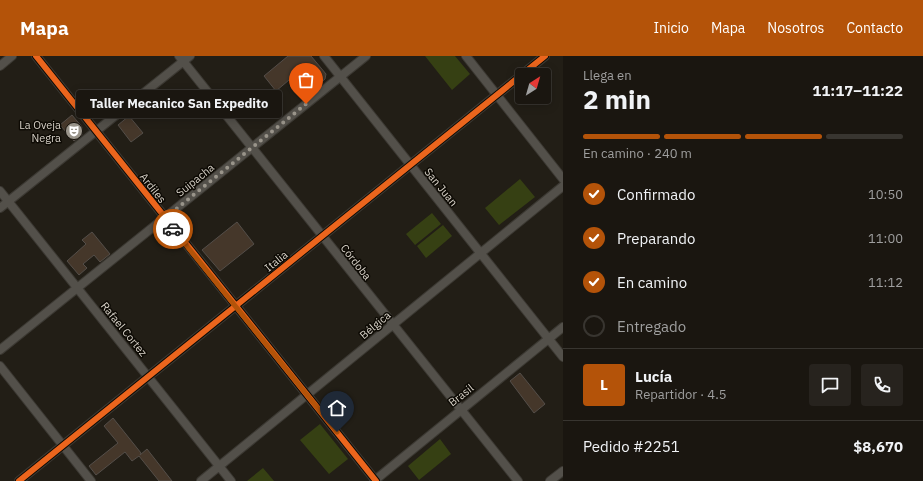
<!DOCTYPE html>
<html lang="es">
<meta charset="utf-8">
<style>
:root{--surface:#1a1610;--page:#27231e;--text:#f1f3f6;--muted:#9f9f9f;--line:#383530;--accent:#b45309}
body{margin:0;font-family:"IBM Plex Sans",sans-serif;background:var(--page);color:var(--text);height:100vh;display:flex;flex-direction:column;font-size:15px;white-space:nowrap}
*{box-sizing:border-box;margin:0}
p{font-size:13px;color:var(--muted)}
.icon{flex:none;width:22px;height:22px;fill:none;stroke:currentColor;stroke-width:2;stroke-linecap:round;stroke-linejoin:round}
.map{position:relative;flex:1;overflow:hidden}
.sheet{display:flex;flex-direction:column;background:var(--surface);width:360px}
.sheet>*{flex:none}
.needle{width:26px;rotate:37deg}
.tools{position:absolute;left:515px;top:12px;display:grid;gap:8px}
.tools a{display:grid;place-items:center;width:36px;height:36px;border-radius:4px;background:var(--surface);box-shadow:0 2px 10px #0003,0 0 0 1px var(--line);font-size:20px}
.pin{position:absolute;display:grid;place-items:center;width:34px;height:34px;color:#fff;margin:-41px -17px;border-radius:50% 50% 50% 0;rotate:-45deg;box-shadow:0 0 4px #0007}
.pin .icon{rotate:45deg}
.courier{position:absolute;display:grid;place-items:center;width:40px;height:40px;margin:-20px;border:3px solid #b45309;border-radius:50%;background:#fff;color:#222;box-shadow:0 1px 5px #0007}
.bubble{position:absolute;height:28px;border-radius:4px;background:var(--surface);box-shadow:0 2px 10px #0003,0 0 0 1px var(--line);font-size:13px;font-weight:800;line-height:28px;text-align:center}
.summary em{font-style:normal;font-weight:800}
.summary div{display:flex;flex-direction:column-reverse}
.summary{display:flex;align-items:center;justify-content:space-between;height:68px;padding:0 20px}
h1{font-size:26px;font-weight:800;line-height:30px}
.bar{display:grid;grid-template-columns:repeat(4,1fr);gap:6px 4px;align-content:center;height:48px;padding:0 20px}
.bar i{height:5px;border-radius:3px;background:var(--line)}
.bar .current{background:var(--accent)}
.bar p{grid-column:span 4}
.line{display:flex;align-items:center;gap:10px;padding:0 20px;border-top:1px solid var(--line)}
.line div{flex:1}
.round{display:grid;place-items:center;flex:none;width:42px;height:42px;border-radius:4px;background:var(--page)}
ol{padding:0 20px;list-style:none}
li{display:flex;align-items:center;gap:12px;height:44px}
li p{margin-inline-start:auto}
li .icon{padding:4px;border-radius:50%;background:var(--accent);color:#fff;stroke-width:4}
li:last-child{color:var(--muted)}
li i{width:22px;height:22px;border:2px solid var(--line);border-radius:50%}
header{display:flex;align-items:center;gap:24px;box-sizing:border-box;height:56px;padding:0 20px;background:var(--accent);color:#fff}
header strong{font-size:19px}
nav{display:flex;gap:22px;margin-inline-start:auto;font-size:14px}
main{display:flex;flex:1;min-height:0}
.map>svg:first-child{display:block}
</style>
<header>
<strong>Mapa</strong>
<nav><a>Inicio</a><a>Mapa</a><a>Nosotros</a><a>Contacto</a></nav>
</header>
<main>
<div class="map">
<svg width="563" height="425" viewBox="0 0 563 425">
<rect width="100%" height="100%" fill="#221e16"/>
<!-- green -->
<path fill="#364013" d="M425,0H455L470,18L452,34Z
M520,123L535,141L499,169L485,152Z
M432,157L441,168L415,189L406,178Z
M443,169L452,180L426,202L417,190Z
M320,368L348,403L329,418L300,384Z
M440,383L451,398L419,424L408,410Z
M263,412L274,425H247Z"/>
<!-- building -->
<path fill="#45372a" stroke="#544e49" d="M288,0H311L326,18L325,23L310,36L303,27L296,32L289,24L276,35L264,20Z
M72,59L82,71V79L74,85L60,69Z
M129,60L143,77L131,86L118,69Z
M237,166L254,188L220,215L202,194Z
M92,176L110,198L100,206L94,199L83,208L87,212L79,219L67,205L86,188L82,184Z
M520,317L545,348L534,357L510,325Z
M113,362L141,397L140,399L147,393L172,425H159L139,400L132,405L125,396L96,419L89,410L118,387L104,370Z"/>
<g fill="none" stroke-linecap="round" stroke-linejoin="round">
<!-- minor casing -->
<g stroke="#3c3933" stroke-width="10">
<path id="minor" d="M36,0L376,425
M179,0L518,425
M324,0L563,301
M466,0L563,123
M0,10L12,0
M0,135L231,425
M0,152L190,0
M0,294L366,0
M0,310L91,425
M19,425L545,0
M201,425L563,130
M374,425L563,271
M550,425L563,415"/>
</g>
<!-- minor -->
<use href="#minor" stroke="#53504a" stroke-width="8"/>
<!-- cycleway casing -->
<g stroke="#0d0a04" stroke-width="8">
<path id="cycleway" d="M36,0L376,425
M19,425L545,0"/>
</g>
<!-- cycleway -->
<use href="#cycleway" stroke="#eb651d" stroke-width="6"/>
</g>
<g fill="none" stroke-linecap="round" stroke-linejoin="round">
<!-- done -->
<path stroke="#99948a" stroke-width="4" stroke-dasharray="0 7.2" d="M173,173L165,162L306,48"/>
<!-- route -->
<path stroke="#b45309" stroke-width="5" d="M173,173L337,376"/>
</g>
<!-- icons -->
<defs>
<g id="theatre-disc" transform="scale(0.9)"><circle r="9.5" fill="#99948a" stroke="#0d0a04"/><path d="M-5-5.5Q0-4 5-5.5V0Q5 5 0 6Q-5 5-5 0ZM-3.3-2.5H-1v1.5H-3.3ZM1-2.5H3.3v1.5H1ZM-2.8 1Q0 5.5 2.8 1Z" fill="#fff"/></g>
</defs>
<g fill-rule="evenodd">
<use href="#theatre-disc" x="74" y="75"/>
</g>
<g text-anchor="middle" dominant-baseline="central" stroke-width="3" stroke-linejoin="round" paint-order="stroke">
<!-- poi labels -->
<g font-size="11" fill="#d9d3c9" stroke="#0d0a04" text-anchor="end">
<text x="61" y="69">La Oveja<tspan x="61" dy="13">Negra</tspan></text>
</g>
<!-- street labels -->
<g font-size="11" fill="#d9d3c9" stroke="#0d0a04">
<text transform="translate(195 124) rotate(-39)">Suipacha</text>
<text transform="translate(441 131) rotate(51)">San Juan</text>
<text transform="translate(153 132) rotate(52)">Ardiles</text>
<text transform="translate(276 205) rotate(-39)">Italia</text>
<text transform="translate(356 206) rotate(52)">Córdoba</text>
<text transform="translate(375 269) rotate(-40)">Bélgica</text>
<text transform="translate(124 273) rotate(51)">Rafael Cortez</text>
<text transform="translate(461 339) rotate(-38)">Brasil</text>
</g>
</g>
</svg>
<div class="tools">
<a><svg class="needle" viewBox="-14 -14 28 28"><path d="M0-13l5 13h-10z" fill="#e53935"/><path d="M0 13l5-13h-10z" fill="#9f9f9f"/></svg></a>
</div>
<div class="pin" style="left:306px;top:48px;background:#ea580c"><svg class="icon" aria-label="bag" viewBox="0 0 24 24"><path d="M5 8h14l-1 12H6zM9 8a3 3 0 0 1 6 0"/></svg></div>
<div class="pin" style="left:337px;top:376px;background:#1f2937"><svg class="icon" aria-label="home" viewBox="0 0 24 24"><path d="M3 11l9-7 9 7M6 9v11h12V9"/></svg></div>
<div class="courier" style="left:173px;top:173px"><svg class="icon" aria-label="car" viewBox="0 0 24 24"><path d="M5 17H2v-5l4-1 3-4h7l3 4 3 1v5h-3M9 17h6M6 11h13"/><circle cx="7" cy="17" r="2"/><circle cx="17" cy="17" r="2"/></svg></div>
<div class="bubble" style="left:76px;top:34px;width:206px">Taller Mecanico San Expedito</div>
</div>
<section class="sheet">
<div class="summary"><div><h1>2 min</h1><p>Llega en</p></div><em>11:17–11:22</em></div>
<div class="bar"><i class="current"></i><i class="current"></i><i class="current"></i><i></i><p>En camino · 240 m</p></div>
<ol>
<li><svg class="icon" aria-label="check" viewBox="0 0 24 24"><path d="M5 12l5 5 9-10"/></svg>Confirmado<p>10:50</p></li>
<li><svg class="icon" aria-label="check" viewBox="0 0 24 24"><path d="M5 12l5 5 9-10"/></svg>Preparando<p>11:00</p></li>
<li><svg class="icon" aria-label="check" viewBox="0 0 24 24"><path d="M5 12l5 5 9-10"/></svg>En camino<p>11:12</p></li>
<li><i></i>Entregado</li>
</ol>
<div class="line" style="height:72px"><b class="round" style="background:var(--accent);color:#fff">L</b><div><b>Lucía</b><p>Repartidor · 4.5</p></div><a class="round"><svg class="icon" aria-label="chat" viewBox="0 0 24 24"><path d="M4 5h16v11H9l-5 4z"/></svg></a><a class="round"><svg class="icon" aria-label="phone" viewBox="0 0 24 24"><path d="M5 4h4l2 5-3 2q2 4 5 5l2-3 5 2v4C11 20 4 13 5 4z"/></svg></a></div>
<div class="line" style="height:52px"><div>Pedido #2251</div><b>$8,670</b></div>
</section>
</main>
